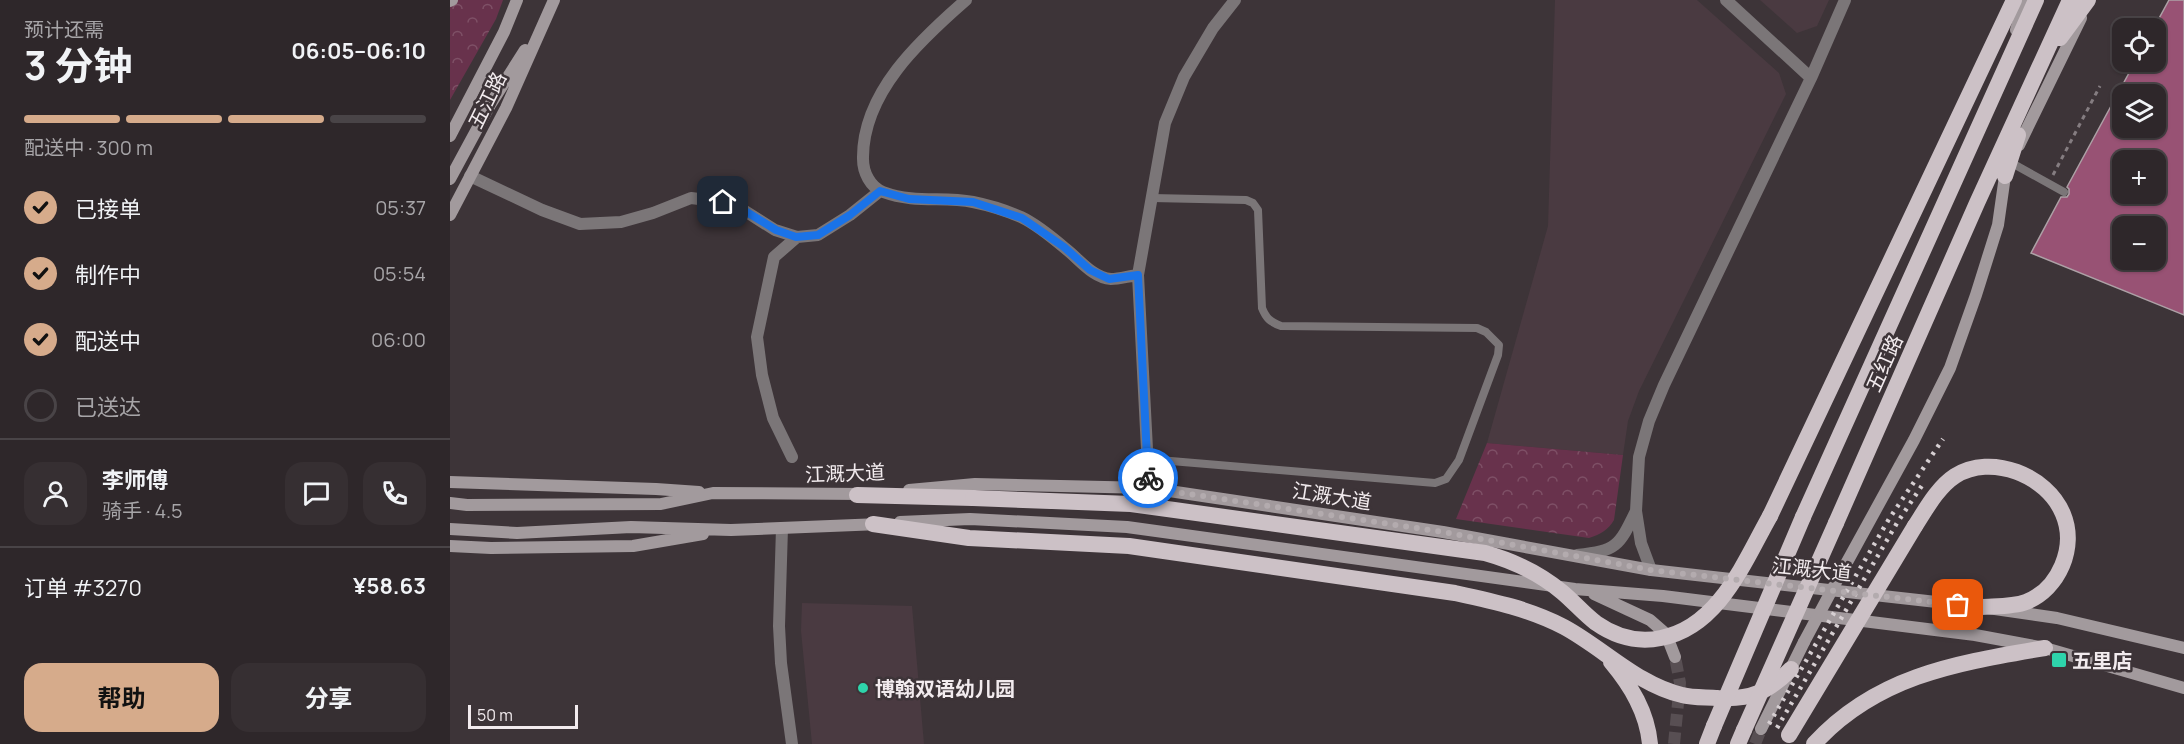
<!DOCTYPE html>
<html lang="zh">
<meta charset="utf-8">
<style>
:root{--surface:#2e272a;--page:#362f32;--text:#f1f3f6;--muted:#a7a5a8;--line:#494447;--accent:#d6ab8b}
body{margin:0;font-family:Manrope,"Noto Sans SC",sans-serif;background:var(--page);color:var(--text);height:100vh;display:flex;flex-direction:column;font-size:22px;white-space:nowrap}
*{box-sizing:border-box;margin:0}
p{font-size:20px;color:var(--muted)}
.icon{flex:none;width:33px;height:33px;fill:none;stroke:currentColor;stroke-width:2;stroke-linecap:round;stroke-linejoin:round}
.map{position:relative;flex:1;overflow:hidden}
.sheet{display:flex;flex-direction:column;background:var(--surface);width:450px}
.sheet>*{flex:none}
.controls{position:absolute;left:1662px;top:18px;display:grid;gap:12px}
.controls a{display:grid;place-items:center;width:54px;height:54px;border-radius:12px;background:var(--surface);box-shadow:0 2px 4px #0004,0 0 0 2px var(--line);font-size:30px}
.scale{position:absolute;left:18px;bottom:15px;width:110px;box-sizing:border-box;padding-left:6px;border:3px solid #f2ebee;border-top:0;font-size:16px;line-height:21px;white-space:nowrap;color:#f2ebee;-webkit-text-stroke:4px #3d3438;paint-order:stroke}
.pin{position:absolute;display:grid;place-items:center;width:51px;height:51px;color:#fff;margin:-26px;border-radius:12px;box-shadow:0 3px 9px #0006}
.courier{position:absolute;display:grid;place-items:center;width:60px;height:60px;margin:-30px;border:4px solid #1a73e8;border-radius:50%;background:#fff;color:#222;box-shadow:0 2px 8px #0007}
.overview em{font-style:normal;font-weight:700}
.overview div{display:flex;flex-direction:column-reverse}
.overview{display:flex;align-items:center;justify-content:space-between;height:102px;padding:0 24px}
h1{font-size:39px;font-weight:700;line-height:45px}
.bar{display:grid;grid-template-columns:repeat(4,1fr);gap:9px 6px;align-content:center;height:72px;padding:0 24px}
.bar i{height:8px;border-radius:4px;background:var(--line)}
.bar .active{background:var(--accent)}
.bar p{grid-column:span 4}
.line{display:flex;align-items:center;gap:15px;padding:0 24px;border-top:2px solid var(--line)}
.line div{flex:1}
.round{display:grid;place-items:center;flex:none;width:63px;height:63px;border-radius:18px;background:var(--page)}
ol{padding:0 24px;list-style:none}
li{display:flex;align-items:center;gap:18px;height:66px}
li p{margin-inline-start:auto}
li .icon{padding:6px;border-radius:50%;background:var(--accent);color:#111;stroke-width:4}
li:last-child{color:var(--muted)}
li i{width:33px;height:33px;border:3px solid var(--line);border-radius:50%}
.button{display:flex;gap:12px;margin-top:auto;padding:12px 24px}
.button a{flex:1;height:69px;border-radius:18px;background:var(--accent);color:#111;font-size:24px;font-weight:700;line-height:69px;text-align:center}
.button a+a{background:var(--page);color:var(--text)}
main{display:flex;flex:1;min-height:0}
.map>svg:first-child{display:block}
</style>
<main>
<section class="sheet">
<div class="overview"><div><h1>3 分钟</h1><p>预计还需</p></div><em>06:05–06:10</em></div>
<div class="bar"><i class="active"></i><i class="active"></i><i class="active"></i><i></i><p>配送中 · 300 m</p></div>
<ol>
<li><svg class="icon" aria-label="check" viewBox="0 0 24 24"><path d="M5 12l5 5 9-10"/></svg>已接单<p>05:37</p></li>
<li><svg class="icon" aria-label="check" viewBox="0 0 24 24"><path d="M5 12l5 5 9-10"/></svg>制作中<p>05:54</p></li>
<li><svg class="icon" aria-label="check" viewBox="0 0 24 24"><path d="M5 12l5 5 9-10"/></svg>配送中<p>06:00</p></li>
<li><i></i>已送达</li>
</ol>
<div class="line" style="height:108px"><a class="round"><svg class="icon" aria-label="person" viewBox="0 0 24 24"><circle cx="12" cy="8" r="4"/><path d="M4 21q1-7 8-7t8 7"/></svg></a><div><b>李师傅</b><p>骑手 · 4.5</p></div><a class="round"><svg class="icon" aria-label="chat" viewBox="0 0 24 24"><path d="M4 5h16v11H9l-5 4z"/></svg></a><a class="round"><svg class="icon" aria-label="phone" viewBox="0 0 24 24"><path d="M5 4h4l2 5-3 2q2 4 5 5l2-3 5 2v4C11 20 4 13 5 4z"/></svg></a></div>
<div class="line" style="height:78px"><div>订单 #3270</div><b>¥58.63</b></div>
<div class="button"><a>帮助</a><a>分享</a></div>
</section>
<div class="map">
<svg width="1734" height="744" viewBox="0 0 1734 744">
<defs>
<pattern id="park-crowns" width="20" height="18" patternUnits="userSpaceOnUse" patternTransform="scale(1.5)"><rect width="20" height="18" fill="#68324c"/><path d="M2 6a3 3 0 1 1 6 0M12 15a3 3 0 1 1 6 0" fill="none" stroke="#7e5066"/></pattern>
</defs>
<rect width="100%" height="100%" fill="#3d3438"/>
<!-- built -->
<path fill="#4a3a41" d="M1105,0H1247L1329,73L1336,94L1189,391L1178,421L1173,455L1037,443L1098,226Z
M1310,0H1379L1367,26L1347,33Z
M352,603L462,606L474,744H362L351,631Z"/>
<!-- park -->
<path fill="url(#park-crowns)" d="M0,0H53L46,19L0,100Z
M1037,443L1173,455L1164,520C1158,530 1151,534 1139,538L1006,519Z"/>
<!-- building -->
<path fill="#985274" stroke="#ada1a6" stroke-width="1.5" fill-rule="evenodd" d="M1719,0H1734V315L1581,253L1611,197H1617L1619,194V189L1617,187L1685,62H1706V24ZM1672,94H1706V128H1672ZM1672,160H1706V194H1672ZM1672,226H1706V260H1672Z"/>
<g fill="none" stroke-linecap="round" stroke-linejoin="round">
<!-- secondary-tunnel -->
<path stroke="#584f53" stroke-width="12" stroke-dasharray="12 6" stroke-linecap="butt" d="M1224,744L1230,683L1225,657
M1305,744L1311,729"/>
<!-- path -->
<path stroke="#857d81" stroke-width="3" stroke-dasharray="4.5 4.5" stroke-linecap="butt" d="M1603,175L1650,86"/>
<!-- service -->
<path stroke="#7b7678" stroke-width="8" d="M1560,162L1614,192
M697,459L985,483L996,479L1009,460L1048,355L1049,345L1036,332L1027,328L831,326C820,322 816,318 812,308L808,210L803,203L796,200L702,198"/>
<!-- minor -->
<path stroke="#7b7678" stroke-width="12" d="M516,0C470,40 412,93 413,159C413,172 420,187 433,192C466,204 492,196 523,202C538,205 557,211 571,217C586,224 603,238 616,249C629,259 643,278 661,279C669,279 679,276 688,275
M1276,0L1361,78
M20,176L92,210L130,224L171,222L203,213L241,198L273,202L295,211L325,230L347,237L368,235L400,215L430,191
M342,457L323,418L312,375L307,337L324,257L347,237
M699,488L688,275L715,123L734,77L763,28L785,0
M1186,511L1189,457L1199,421L1214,385L1361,78L1395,0
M332,528L329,626L331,663L342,744
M1127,555C1167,551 1169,546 1186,511L1191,543L1201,570"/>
<!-- secondary -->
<path stroke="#a29a9d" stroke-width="12" d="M0,1L2,0
M1566,30L1575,0
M0,136L54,32L67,0
M1569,145L1631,18
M0,179L40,105L75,50
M0,215L56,108L104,0
M0,482L206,489L249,492
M459,490L525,484L699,488L993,532L1201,570L1531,607L1607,618L1734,648
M0,503L17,505L211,504L263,493L414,494
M450,522L520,519L677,527L1125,589L1213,596L1525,635L1595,648L1734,688
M0,529L67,533L181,527L281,530L430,524
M0,546L41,548L183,546L253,534
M1391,573L1464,440L1500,368L1526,295L1548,225L1555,176L1557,169
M1144,594L1200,620L1216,634L1225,657
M1311,729L1354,642"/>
<!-- trunk -->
<path stroke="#ccc1c6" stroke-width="16" d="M1610,38L1638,0
M1555,176L1568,135
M407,495L523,498
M1320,516L1564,0
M1353,517L1586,0
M1386,523L1527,203L1620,0
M423,524L519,538L679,546L1005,593C1042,601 1080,609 1114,627C1153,648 1188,685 1232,695C1243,698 1256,697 1268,698C1301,700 1318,692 1341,669
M1465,526C1476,509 1488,487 1505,476C1541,453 1597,475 1613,514C1627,547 1609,589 1576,602C1563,607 1545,606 1531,607
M1161,662C1181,686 1197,712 1200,744
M1257,744L1264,726
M1288,744L1294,730
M1364,744C1427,675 1508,663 1595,648"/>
<!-- rail -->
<path stroke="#d6cfd2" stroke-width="4.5" stroke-dasharray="3 6" stroke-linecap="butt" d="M1319,724L1439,519L1493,439
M1327,728L1447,523L1473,484"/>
<!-- secondary-bridge -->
<path stroke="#a29a9d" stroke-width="12" d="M1354,642L1391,573"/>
<!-- trunk-bridge -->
<path stroke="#ccc1c6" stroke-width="16" d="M523,498L681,504L1035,553C1064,561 1089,573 1112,592C1124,602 1134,614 1146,623C1166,637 1187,643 1211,638C1269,627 1294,562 1320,516
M1264,726L1353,517
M1294,730L1386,523
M1339,735L1465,526"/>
</g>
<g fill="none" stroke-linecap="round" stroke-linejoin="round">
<!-- done -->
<path stroke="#b3abae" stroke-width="6" stroke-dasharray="0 10.8" d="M698,478L699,488L993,532L1201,570L1508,605"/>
<!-- route -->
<path stroke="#1a73e8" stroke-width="8" d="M273,202L295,211L326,230L346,237L368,235L400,215L430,191L459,199L523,202L572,218L614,247L640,270L659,279L688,275L698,478"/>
</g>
<!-- markers -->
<g fill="#2ed4ab" stroke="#3d3438" stroke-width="2">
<rect x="1601" y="652" width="16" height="16" rx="3"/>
<circle cx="413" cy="688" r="6"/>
</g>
<g text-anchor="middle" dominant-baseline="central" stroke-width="5" stroke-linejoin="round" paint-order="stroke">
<!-- street labels -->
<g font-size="20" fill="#f2ebee" stroke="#3d3438">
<text transform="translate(37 100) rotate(-64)">五江路</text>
<text transform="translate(1434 363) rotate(-66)">五红路</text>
<text transform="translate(395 473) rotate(-2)">江溉大道</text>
<text transform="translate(882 496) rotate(9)">江溉大道</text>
<text transform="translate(1362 569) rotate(6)">江溉大道</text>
</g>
<!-- poi labels -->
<g font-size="20" font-weight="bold" fill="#f2ebee" stroke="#3d3438" text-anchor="start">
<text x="1622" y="660">五里店</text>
<text x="425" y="688">博翰双语幼儿园</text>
</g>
</g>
</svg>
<div class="controls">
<a><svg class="icon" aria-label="locate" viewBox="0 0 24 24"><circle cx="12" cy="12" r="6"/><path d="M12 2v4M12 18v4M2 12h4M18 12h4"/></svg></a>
<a><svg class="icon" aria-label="layers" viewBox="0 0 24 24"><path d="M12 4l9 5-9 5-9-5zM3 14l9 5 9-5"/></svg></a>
<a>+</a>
<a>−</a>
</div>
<div class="scale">50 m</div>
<div class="pin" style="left:1508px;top:605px;background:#ea580c"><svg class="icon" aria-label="bag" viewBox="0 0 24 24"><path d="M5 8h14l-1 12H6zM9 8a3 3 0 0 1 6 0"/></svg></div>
<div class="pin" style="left:273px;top:202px;background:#1f2937"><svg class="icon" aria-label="home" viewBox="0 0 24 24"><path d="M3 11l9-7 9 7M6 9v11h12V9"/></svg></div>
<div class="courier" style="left:698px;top:478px"><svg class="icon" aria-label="bike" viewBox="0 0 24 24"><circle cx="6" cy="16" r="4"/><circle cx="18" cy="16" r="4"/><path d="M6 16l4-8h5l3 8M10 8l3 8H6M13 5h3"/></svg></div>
</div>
</main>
